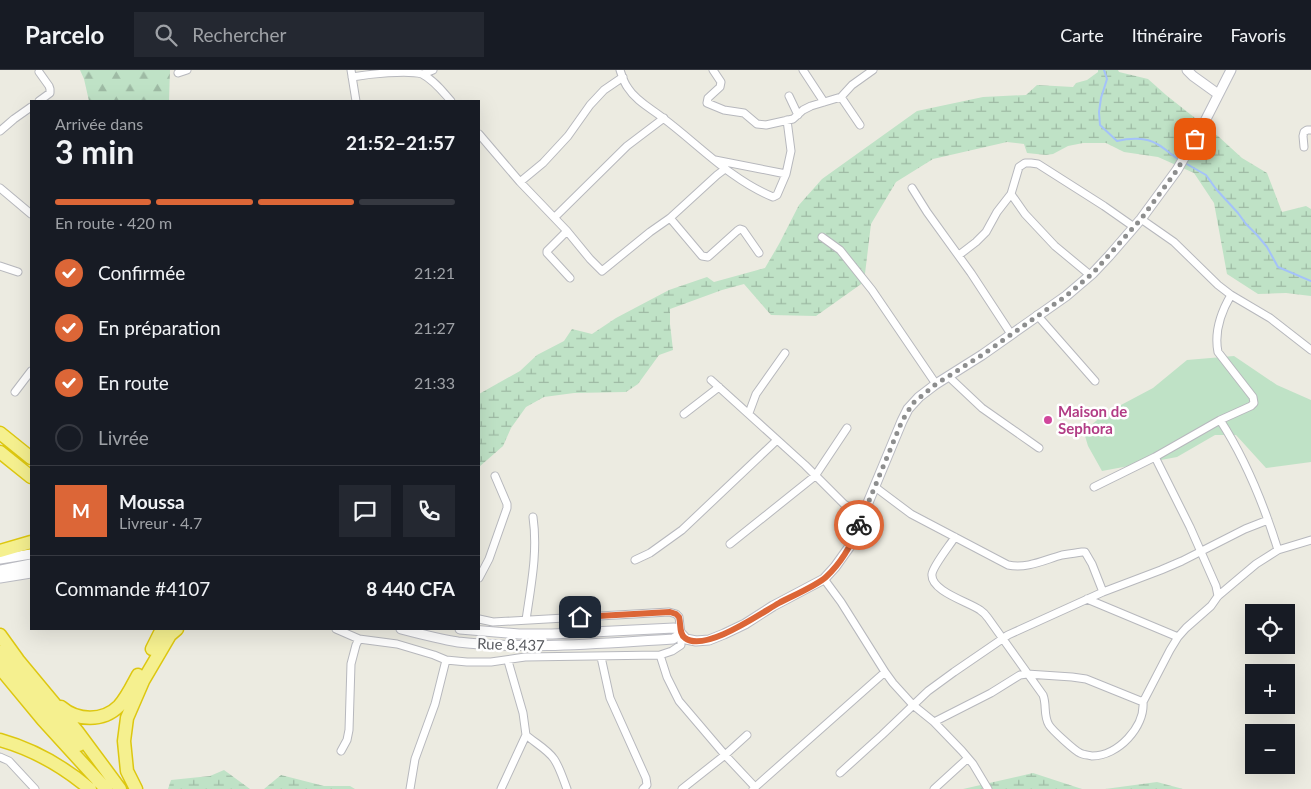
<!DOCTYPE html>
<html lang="fr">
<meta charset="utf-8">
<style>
:root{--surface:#171b24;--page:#242831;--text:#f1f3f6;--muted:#9ea1a6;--line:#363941;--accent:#dc6637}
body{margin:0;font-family:Lato,sans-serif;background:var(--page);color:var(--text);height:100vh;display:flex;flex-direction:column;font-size:19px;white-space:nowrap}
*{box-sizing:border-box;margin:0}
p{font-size:16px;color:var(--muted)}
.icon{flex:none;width:28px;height:28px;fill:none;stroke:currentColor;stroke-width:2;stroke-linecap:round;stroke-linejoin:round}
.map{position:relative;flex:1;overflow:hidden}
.drawer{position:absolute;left:30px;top:30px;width:450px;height:530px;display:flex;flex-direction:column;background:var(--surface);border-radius:0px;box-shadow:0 5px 20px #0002}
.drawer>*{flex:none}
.buttons{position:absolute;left:1245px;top:534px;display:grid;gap:10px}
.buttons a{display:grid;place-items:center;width:50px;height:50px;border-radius:0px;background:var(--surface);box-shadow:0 5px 20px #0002;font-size:25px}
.pin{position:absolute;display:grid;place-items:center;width:42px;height:42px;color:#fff;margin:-21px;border-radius:10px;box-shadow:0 2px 8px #0006}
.courier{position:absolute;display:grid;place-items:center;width:50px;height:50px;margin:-25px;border:4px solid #dc6637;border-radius:50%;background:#fff;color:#222;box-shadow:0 1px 6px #0007}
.head em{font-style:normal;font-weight:700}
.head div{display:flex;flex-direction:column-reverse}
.head{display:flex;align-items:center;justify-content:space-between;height:85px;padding:0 25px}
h1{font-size:32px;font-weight:700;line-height:38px}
.bar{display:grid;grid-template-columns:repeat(4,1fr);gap:8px 5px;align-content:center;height:60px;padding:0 25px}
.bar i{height:6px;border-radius:4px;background:var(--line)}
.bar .current{background:var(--accent)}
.bar p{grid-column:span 4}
.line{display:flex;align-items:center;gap:12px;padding:0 25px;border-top:1px solid var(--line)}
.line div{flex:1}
.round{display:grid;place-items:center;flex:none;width:52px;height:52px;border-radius:0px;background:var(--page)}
ol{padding:0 25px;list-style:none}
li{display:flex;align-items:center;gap:15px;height:55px}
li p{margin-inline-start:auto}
li .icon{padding:5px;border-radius:50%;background:var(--accent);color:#fff;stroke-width:4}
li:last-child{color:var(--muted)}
li i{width:28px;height:28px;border:2px solid var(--line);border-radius:50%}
header{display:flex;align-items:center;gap:30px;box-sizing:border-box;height:70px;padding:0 25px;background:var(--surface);border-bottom:1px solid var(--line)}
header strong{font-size:24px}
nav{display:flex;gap:28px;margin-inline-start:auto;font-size:18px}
.search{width:350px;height:45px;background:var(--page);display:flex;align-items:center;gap:12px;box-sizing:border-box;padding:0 18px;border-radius:0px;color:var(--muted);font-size:19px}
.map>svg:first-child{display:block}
</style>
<header>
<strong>Parcelo</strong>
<div class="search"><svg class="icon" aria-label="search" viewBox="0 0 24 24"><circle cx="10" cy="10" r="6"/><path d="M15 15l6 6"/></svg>Rechercher</div>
<nav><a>Carte</a><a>Itinéraire</a><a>Favoris</a></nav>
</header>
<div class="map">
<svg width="1311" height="719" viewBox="0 0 1311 719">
<defs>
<pattern id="forest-firs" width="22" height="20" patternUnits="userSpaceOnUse" patternTransform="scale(1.25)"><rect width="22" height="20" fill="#bfe2c6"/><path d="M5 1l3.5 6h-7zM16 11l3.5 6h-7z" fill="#9ebaa4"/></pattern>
<pattern id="wetland-marsh" width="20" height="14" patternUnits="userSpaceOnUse" patternTransform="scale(1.25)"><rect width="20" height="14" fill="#bfe2c6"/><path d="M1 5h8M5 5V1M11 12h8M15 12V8" fill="none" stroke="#9ebaa4"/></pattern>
</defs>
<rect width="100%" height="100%" fill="#ecebe1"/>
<!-- grass -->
<path fill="#bfe2c6" d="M1234,286L1277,315L1311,330V392L1266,398L1236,365H1215L1177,387L1102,401L1088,376L1085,366L1089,357L1104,344L1153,318L1187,290Z"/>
<!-- forest -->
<path fill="url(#forest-firs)" d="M80,0H170L169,31H89L84,9Z"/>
<!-- wetland -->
<path fill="url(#wetland-marsh)" d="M1098,0H1118L1119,2L1148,9L1166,25L1219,67L1242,88L1267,103L1282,142L1306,136L1311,139V226L1286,223L1258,224L1227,204L1214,133L1194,103L1158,87L1124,82L1106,73H1083L1068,76L1053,84L1046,85L1027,83L1024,74L1007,72L933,89L896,112L871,154L864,212L816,246L771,245L744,214L722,220L670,239V254L673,280L659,285L638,314L626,322L574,323L544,327L526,337L511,358L503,376L479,397V324L520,301L537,285L564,271L572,259L592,264L616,248L669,220L707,207L714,212L765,198L779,174L799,135L822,109L917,41L983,27L1026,25L1037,15L1073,17L1076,13L1087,10L1098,2Z
M224,700L250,719H168L171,710L210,706Z
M1033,703L1082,719H963Z
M281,705L324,716H350L355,719H264Z
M1157,712L1183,719H1105Z"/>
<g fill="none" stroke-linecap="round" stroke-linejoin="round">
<!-- stream -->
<path stroke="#a4c2f9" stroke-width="2" d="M1104,0L1107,9L1101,28L1099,42L1100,55L1117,71C1129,68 1146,67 1157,74C1165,78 1172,86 1180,90
M1185,93L1206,105L1216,119L1238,143L1246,154L1257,165L1267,177L1278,197L1311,211"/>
<!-- street casing -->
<g stroke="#b7b8bd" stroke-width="9">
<path id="street" d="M351,0L356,31
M620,0C622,6 624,13 628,18C636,31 652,39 663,48C699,75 731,110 773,127L777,125L786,104
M713,0L721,12L720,17L708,28L707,33L724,40L744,43L757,54L766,55L793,49L803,40L811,36L841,27L852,15L873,0
M803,0L824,32
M178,3L187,0
M423,4L433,0
M352,7C370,4 407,0 422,4C434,10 443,22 451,31
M789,26L798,45
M841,27L860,55
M39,31L50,23V19L49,16L39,2
M0,61L14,49L31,37
M479,64L520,112L567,161L590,189L602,201L650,162L670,148L717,105L725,99
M1304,77L1303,66L1304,62L1307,60H1311
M715,90L786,104L791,81L787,50
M520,112L543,93L568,66L590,35L604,20L623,7
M0,118L31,144
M912,118L927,142L971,203L1011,264
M1011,124L1025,144L1055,176L1090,205
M555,147L627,76L664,48
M670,148L702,186L708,187L737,161L740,159L743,160L759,183
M1141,149L1174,172L1218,215L1231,225L1270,248L1311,280
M567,161L547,181V183L570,208
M822,167L840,180L872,220L936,314
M959,185L976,172L986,162L997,142L1011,124L1019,97L1025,93H1031L1038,94L1104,136L1134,157
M0,196L18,202
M1037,245L1095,311
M948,306L982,338L1039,378
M711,310L805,395L844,434L851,438L864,443
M15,322L31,301
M749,343L756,324L785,283
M684,344L719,317
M1220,350C1246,390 1264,435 1278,480
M1155,387L1190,457L1216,516L1218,526
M875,417L911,444L1008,495C1027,499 1044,490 1062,485C1069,484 1076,483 1082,482H1085L1092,494L1103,522
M1094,417L1155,387L1220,350L1251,336L1254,333L1253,327L1218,282C1214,262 1221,242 1231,225
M955,467C950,475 933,496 932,504C930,521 969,532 980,540C983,542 986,545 988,548L1043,625C1047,635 1043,645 1049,655C1052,660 1075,681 1080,683C1083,685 1089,685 1092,686C1118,686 1145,657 1143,632
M730,474L815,406L847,358
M635,490L650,483L682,460L777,370
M479,508L489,489L507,438V434L495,406
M824,509L841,532L885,602L893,613L913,635L934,652L962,681L973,694L988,719
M1087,529L1178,567
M526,550C531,515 538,482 533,447
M336,559L359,569L397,574L434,585L446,590L467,592H491L525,587L660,585L672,581L681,575V564L679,547L676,544L669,542L493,552L479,549
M660,585L667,607L679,631L725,685L755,717
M601,587L610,628L646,708L647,715L643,719
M934,652L991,623L1020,605L1027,604L1072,607L1086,609L1143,632L1170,580L1178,567L1186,558L1211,536L1218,526L1256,494L1278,480L1311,470
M526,665C535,673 547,679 554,689C560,698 563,709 567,719
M341,681L347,670L349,660L351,594L356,575L359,569
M0,687L9,691L35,719
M840,703L882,665L928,621L954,602L1008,565L1103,522L1161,500L1182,491L1245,459L1268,450
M410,719L415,689L435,634L446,590
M501,719L526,665L523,643L508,591
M682,719L725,685L747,665
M753,719L885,602
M934,719L968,688"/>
</g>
<!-- secondary casing -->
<g stroke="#babbc2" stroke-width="11">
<path id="secondary" d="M1187,0L1193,6L1218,24
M0,489L31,484
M0,500L31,494
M0,508L31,503
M401,559C420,564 439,569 458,572C529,580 601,573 673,569L681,564
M460,559L519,564H552L674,558L677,559L686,569L696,571L709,570L724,564L745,554L773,536L824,509L835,497L850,476L902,351L908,339L919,327L936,314L982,285L1066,226L1093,203L1109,186L1141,149L1177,100L1203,55L1231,0"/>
</g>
<!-- highway casing -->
<g stroke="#ddc710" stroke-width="15">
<path id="highway" d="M0,363L31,388
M0,382L31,407
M0,481L31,472
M0,565L18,590L77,661L120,719
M152,579L162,559
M0,582L8,594L79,675
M0,598L43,650L106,719
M61,637C77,651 103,652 119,636C127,627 132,616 138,605
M0,670C32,679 64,697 90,719
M136,719L127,701L124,671L127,648L143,611L170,565L177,559"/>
</g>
<!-- street -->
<use href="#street" stroke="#fff" stroke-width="7"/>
<!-- secondary -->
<use href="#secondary" stroke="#fff" stroke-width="9"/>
<!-- highway -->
<use href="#highway" stroke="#f5f08f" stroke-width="12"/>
</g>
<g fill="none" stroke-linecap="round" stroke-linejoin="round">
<!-- done -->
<path stroke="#8d8e8e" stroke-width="5" stroke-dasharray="0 9" d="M859,455L902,351L913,333L936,314L982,285L1066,226L1093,203L1141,149L1177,100L1195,69"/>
<!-- route -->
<path stroke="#dc6637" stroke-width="6" d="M580,547L670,542L676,544L679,547C681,554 679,564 685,568C705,583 761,543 779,533C792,526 816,516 826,507C841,493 852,474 859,455"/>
</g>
<!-- markers -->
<circle fill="#d1479c" stroke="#fff" stroke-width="2" cx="1048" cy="350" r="5"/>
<g text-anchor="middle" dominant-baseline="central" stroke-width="5" stroke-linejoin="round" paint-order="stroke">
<!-- hotel labels -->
<g font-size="15" font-weight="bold" fill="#b23c85" stroke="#fff" text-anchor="start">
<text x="1058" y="341">Maison de<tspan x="1058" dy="17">Sephora</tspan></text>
</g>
<!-- street labels -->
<g font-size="15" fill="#5a5c61" stroke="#fff">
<text transform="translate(511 574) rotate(2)">Rue 8.437</text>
</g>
</g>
</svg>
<div class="buttons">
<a><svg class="icon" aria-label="locate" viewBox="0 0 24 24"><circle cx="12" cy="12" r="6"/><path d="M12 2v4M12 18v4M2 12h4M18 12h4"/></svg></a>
<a>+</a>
<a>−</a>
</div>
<div class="pin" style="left:1195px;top:69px;background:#ea580c"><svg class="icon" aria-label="bag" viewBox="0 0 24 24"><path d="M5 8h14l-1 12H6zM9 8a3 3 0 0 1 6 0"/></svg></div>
<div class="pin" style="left:580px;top:547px;background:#1f2937"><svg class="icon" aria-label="home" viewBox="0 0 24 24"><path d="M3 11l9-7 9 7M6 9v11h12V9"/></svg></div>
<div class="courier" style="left:859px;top:455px"><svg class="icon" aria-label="bike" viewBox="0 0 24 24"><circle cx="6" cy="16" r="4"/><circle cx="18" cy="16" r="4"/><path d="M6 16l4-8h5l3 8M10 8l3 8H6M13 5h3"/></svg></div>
<section class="drawer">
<div class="head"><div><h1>3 min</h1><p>Arrivée dans</p></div><em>21:52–21:57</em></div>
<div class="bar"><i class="current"></i><i class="current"></i><i class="current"></i><i></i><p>En route · 420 m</p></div>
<ol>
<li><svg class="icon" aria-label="check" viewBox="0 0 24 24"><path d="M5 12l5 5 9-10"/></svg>Confirmée<p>21:21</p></li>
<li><svg class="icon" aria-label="check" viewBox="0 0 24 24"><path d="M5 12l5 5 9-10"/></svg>En préparation<p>21:27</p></li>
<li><svg class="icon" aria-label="check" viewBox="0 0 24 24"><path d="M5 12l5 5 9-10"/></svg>En route<p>21:33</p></li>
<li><i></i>Livrée</li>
</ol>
<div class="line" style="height:90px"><b class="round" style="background:var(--accent);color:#fff">M</b><div><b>Moussa</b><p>Livreur · 4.7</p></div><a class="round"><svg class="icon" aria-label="chat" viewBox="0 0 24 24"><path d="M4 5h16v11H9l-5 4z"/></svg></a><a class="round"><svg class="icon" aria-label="phone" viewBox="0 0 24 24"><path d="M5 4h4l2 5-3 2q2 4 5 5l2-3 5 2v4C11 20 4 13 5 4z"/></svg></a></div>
<div class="line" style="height:65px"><div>Commande #4107</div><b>8 440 CFA</b></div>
</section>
</div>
